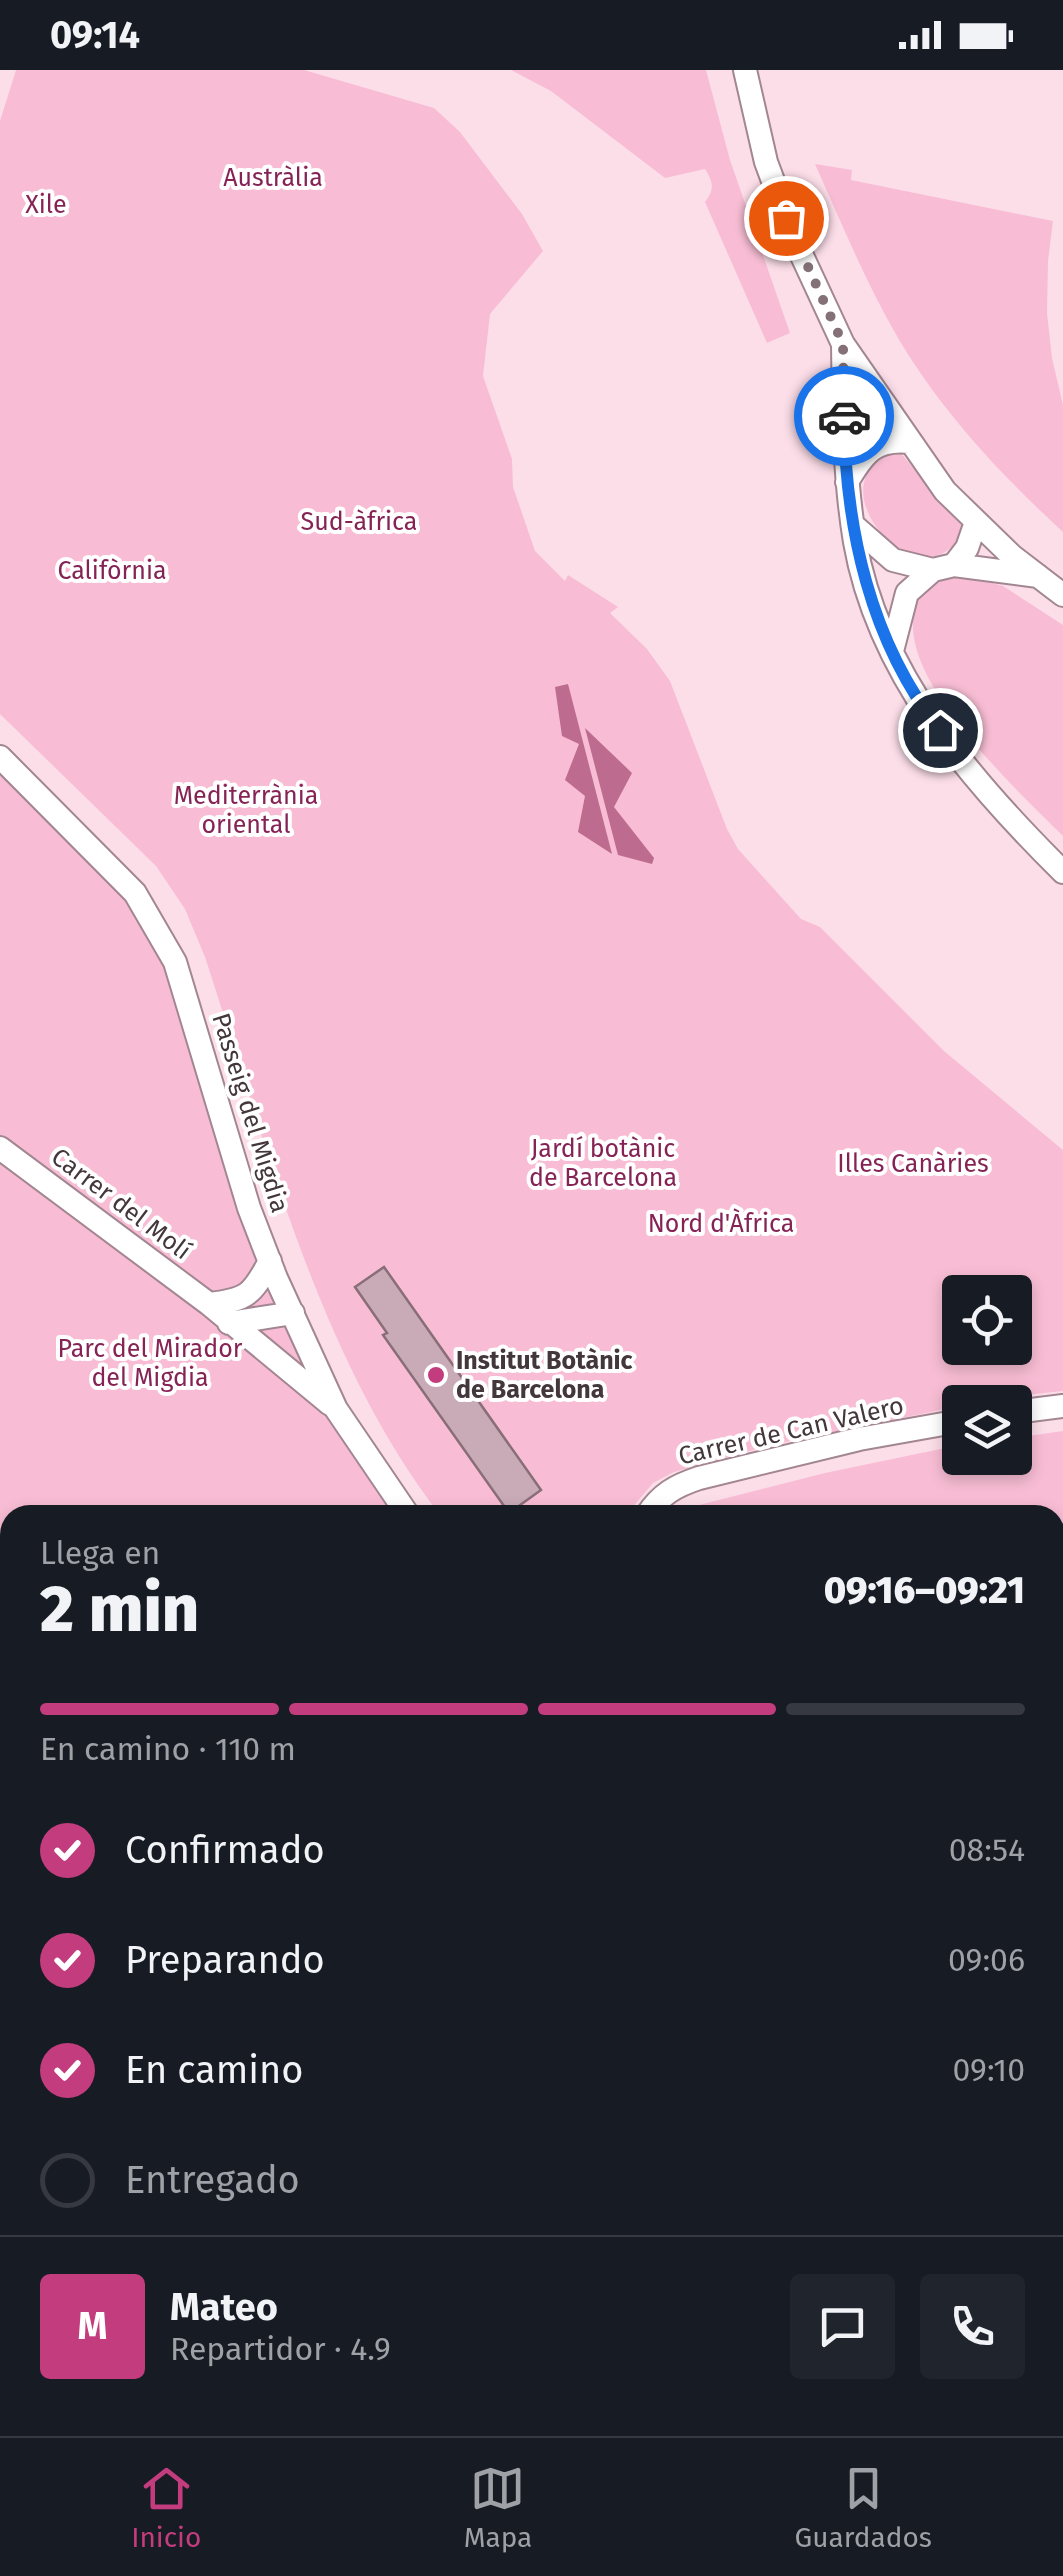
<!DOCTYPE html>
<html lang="es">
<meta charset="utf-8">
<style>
:root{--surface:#171b24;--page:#20242c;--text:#f1f3f6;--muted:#9ea1a6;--line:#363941;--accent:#c23c7e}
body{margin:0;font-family:"Fira Sans",sans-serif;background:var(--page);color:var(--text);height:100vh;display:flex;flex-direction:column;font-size:38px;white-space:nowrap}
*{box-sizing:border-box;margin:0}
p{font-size:32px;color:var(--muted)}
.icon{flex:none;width:55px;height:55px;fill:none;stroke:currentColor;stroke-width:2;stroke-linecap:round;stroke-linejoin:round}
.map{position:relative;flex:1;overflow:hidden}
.sheet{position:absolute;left:0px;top:1435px;width:1065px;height:932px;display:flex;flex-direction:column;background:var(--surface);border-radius:30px 30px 0 0;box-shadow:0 5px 15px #0003}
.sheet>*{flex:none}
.fabs{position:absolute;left:942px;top:1205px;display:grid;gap:20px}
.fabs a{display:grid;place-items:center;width:90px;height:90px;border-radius:10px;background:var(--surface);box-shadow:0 5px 15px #0003;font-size:50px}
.pin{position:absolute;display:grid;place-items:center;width:85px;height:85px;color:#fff;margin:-42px;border:5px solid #fff;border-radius:50%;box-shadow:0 2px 10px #0007}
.courier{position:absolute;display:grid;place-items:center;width:100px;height:100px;margin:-50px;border:8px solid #1a73e8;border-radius:50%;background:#fff;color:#222;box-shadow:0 2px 12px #0007}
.summary em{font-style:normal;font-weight:800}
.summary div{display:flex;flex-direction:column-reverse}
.summary{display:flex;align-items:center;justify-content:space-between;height:170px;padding:0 40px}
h1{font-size:65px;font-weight:800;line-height:75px}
.bar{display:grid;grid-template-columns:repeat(4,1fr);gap:15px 10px;align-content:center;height:120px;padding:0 40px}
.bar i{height:12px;border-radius:8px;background:var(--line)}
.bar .current{background:var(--accent)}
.bar p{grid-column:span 4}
.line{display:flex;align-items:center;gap:25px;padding:0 40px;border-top:2px solid var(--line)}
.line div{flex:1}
.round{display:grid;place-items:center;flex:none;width:105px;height:105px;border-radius:10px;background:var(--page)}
ol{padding:0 40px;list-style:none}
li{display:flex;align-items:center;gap:30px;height:110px}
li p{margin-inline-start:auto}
li .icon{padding:10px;border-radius:50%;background:var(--accent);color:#fff;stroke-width:4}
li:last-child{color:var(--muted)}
li i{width:55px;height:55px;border:5px solid var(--line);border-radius:50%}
.status{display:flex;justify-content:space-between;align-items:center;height:70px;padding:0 50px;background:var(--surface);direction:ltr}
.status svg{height:28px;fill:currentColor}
.menu{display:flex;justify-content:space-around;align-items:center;height:140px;border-top:2px solid var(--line);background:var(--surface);font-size:28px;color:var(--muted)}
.menu a{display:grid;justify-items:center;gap:5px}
.menu .current{color:var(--accent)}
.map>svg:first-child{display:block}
</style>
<div class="status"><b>09:14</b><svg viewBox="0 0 49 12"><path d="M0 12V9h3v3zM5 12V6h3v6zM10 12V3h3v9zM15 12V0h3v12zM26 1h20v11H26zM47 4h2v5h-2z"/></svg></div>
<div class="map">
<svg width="1063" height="2366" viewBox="0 0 1063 2366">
<rect width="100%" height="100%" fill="#fcdee9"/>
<!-- green -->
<path fill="#f8bdd4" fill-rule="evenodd" d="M16,0H304L434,38L460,62L522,144L543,181L490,244L483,306L512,389L513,417L535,481L565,511L568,505L618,537L610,543L647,579L670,611L727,759L738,779L801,849L820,857L944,981L1063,1080V1321L960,1332V1336L771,1375L674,1402L653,1413L626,1445H440C318,1287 266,1073 205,887L185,839L156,796L0,644V51ZM960,1222H1015V1278H960Z
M511,0H706L730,90L790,263L767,273L705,132C715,119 713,112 705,99L665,108L551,21Z
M815,94L852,100L851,110L1053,151L1048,191L1047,243L1052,288L1063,335V462C999,403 938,338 894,261C864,208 840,150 815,94Z
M899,381L964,458C926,546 803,409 899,381Z
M967,506L1003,516L1063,555V766C1019,722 888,602 917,534C926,512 946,507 967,506Z
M0,687L73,758L175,892L249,1138L336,1339L425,1445H10V1546L4,1542L0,1547Z
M1063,1361V1597L1055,1590V1445H686L699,1435L825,1403L955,1376H960V1388H1015V1368Z
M1055,1633L1063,1642V2366H900L901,2358H1055Z
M0,1736L10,1787V1918L7,1920L0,1911Z
M0,1944L10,1960V2358H201L207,2366H0Z
M241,2358H394L391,2366H247Z
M736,2358H870L869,2366H738Z"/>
<!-- water -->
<path fill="#bd6b8e" d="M568,614L612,784L578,762L585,726L565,710L579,674L562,666L555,617Z
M585,658L632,703L614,737L654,788L652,794L618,785Z"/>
<!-- building -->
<path fill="#c8abb6" stroke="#896e78" stroke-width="2.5" d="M384,1197L541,1420L509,1443L383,1265L387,1263L355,1217Z"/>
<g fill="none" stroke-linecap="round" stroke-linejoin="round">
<!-- minor casing -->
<g stroke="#a28691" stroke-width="26">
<path id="minor" d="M745,0L766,92L797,175L843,274L945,421L1012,486L1063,525
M843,274C844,341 844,406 855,472C878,604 971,711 1063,802
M847,412C864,384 874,368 910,372
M853,455L893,490L933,500L954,495L1038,506
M954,495L967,478L976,452
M892,581L907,523L933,500
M0,687L135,823L175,892L249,1138L276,1208L336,1339L408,1445
M0,1078L209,1234L330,1334
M209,1234C247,1230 252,1225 270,1191
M229,1253L293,1243
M1015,1342L1063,1336
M647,1445C661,1424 675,1416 699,1408L859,1369L960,1351
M1055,1621L1063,1628"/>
</g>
<!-- minor -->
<use href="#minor" stroke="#fff" stroke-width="22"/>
</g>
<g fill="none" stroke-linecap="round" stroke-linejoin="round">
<!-- done -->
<path stroke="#847178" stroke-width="10" stroke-dasharray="0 18" d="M786,148L843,274L844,346"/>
<!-- route -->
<path stroke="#1a73e8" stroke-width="12" d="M844,346C845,457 870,572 940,660"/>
</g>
<!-- markers -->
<circle fill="#c23c7e" stroke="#fff" stroke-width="4" cx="436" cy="1305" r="10"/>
<g text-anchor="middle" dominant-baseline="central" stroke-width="8" stroke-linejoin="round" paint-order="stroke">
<!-- park labels -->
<g font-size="25" fill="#862355" stroke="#fff">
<text x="273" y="108">Austràlia</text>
<text x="46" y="135">Xile</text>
<text x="359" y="452">Sud-àfrica</text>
<text x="112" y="501">Califòrnia</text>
<text x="246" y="726">Mediterrània<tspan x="246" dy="29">oriental</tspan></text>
<text x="603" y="1079">Jardí botànic<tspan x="603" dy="29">de Barcelona</tspan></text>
<text x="913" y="1094">Illes Canàries</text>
<text x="721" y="1154">Nord d'Àfrica</text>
<text x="150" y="1279">Parc del Mirador<tspan x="150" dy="29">del Migdia</tspan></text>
</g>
<!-- street labels -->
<g font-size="25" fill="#43373b" stroke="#fff">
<text transform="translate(250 1043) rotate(73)">Passeig del Migdia</text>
<text transform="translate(121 1134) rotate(37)">Carrer del Molí</text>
<text transform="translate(791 1361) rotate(-13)">Carrer de Can Valero</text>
</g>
<!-- poi labels -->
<g font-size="25" font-weight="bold" fill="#43373b" stroke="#fff" text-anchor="start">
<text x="456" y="1291">Institut Botànic<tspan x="456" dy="29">de Barcelona</tspan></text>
</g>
</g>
</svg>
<div class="fabs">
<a><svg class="icon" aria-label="locate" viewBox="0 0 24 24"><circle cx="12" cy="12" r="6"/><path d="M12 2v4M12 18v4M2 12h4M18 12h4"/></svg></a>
<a><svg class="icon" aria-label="layers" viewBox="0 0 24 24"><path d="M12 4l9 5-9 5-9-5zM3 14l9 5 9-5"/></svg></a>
</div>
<div class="pin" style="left:786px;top:148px;background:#ea580c"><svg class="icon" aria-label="bag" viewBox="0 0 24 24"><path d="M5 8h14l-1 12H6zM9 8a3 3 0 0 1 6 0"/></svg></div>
<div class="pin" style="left:940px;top:660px;background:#1f2937"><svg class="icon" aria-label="home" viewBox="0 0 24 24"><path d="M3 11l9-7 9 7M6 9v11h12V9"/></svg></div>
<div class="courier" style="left:844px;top:346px"><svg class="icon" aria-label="car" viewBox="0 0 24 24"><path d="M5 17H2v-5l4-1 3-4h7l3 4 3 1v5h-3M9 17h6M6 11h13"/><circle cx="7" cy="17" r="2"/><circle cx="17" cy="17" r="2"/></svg></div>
<section class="sheet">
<div class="summary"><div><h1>2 min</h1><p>Llega en</p></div><em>09:16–09:21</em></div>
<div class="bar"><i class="current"></i><i class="current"></i><i class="current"></i><i></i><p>En camino · 110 m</p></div>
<ol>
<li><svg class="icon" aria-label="check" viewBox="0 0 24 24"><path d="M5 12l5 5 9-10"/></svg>Confirmado<p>08:54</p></li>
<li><svg class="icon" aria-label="check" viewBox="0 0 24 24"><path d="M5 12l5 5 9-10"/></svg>Preparando<p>09:06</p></li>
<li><svg class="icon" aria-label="check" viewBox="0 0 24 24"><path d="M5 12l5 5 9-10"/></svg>En camino<p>09:10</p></li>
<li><i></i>Entregado</li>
</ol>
<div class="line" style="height:180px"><b class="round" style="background:var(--accent);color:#fff">M</b><div><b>Mateo</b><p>Repartidor · 4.9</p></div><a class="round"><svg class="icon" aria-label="chat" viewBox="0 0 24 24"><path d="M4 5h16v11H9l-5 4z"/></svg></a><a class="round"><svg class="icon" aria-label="phone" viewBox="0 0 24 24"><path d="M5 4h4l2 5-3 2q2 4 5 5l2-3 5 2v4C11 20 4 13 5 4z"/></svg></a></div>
</section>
</div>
<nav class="menu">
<a class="current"><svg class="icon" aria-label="home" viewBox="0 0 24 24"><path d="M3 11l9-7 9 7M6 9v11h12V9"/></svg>Inicio</a>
<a><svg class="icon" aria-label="map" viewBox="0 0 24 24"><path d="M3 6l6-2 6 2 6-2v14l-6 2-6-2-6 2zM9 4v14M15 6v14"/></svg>Mapa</a>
<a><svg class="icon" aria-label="saved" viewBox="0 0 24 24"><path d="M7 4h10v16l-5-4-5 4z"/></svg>Guardados</a>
</nav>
